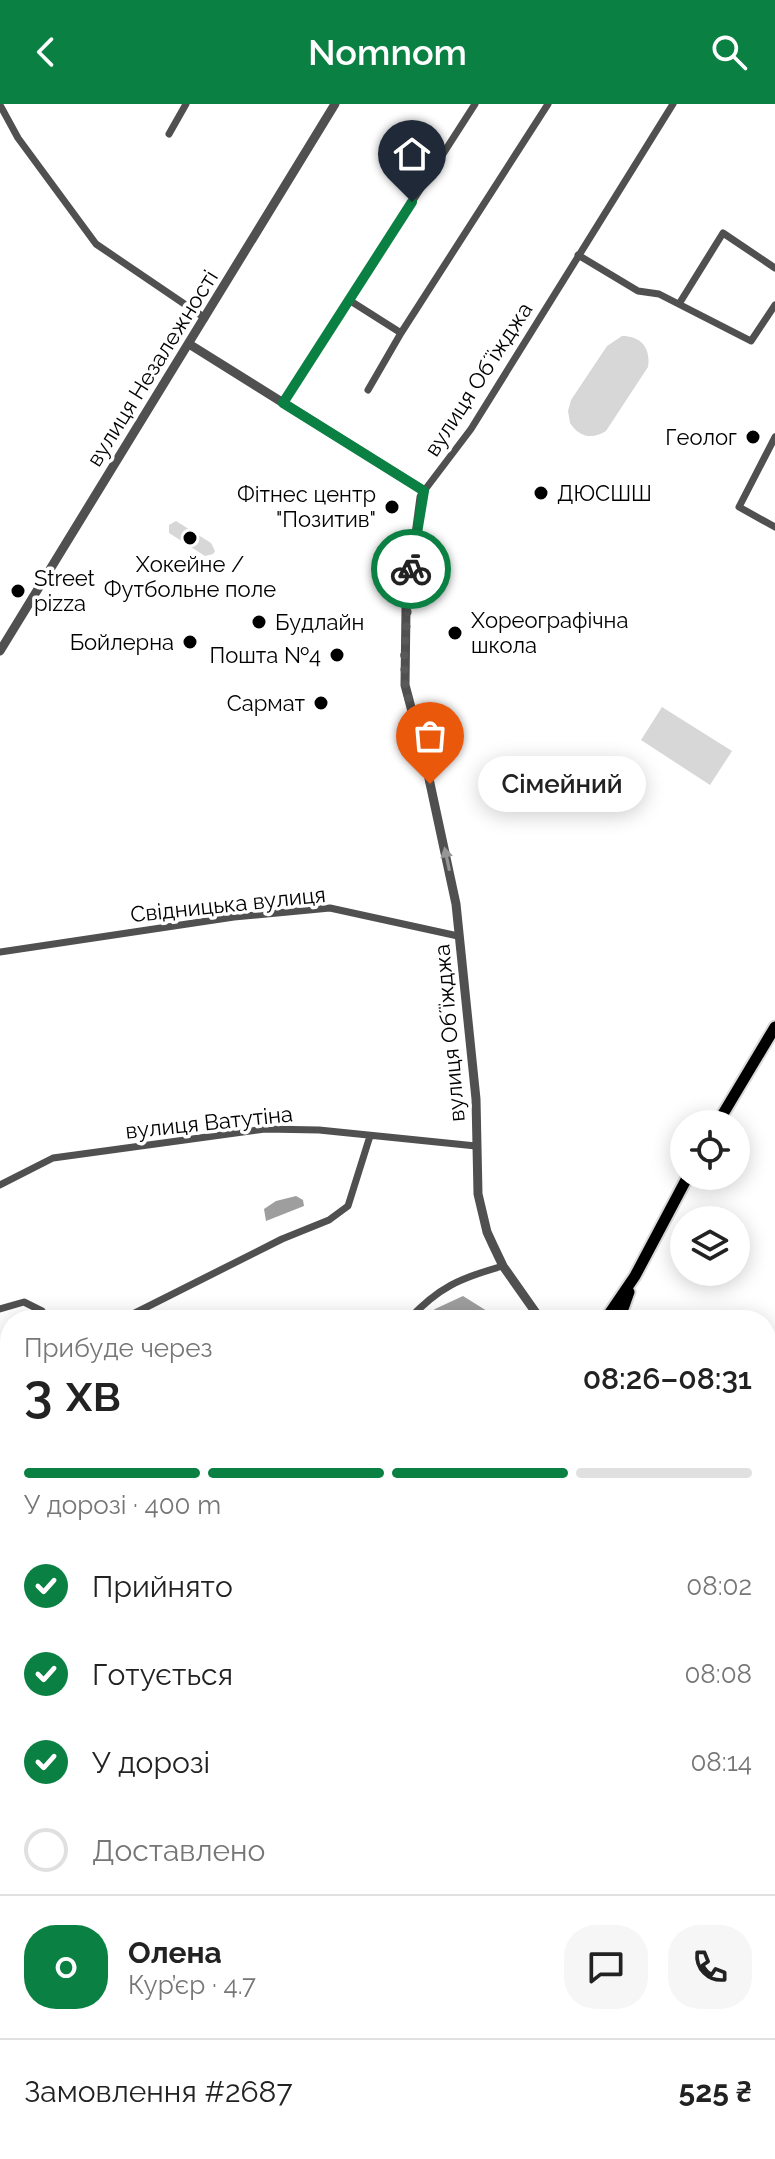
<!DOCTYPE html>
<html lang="uk">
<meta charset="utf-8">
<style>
:root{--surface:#fff;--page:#f6f6f6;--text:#222;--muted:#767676;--line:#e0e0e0;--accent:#0b8043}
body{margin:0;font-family:Raleway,sans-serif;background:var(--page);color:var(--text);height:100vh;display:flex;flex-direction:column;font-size:30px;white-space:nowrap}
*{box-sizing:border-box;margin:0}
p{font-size:26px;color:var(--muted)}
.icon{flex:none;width:44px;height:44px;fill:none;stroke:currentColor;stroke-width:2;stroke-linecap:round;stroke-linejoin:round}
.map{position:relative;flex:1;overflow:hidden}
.details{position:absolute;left:0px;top:1206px;width:776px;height:850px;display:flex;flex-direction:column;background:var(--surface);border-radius:32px 32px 0 0;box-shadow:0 4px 20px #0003}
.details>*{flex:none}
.tools{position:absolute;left:670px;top:1006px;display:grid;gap:16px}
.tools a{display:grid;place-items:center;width:80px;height:80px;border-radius:50%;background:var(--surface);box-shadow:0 4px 20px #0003;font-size:40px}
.pin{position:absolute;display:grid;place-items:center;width:68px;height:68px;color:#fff;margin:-82px -34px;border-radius:50% 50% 50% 0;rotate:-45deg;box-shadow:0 0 8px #0007}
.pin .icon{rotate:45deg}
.courier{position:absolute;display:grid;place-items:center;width:80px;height:80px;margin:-40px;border:6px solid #0b8043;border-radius:50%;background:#fff;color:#222;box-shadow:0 2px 10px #0007}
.bubble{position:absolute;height:56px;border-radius:28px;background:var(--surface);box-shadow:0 4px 20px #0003;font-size:26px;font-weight:600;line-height:56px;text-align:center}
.head em{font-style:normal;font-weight:600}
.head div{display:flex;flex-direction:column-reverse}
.head{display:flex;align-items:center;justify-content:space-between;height:136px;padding:0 24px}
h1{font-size:52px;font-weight:600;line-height:60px}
.bar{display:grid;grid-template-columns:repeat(4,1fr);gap:12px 8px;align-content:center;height:96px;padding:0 24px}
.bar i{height:10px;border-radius:6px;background:var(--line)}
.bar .selected{background:var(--accent)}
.bar p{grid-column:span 4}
.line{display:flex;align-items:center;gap:20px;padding:0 24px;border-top:2px solid var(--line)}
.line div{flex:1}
.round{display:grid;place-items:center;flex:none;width:84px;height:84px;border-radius:32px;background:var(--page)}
ol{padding:0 24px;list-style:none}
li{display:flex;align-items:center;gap:24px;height:88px}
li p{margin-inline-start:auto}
li .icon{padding:8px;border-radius:50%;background:var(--accent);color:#fff;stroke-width:4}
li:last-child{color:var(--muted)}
li i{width:44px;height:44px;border:4px solid var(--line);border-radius:50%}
header{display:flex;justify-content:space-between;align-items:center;height:104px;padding:0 24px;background:var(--accent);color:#fff;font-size:36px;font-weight:600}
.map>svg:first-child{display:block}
</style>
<header><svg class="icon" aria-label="back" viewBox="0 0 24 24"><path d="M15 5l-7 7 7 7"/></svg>Nomnom<svg class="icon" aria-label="search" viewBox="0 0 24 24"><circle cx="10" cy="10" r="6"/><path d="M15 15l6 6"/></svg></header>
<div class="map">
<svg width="775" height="2055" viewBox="0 0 775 2055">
<rect width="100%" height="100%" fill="#fff"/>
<!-- green -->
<path fill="#d7d7d7" d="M622,232C641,232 651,244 648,263L606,327C592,336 579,333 570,319L568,307L571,296L607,242Z
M176,417L211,439L215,447L213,450L205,452L169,429V421Z
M662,603L732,647L710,681L641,636Z
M775,1816V1878L766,1873V1838Z
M0,1971L10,1975V2046H71L91,2055H0Z"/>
<!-- water -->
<path fill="#9e9e9e" d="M296,1092L303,1096L304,1102L266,1117L264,1105L276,1097Z
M463,1192L487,1207L492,1216H422L435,1205Z"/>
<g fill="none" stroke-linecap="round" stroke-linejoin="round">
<!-- primary casing -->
<g stroke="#dbdbdb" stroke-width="15">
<path id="primary" d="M717,1020L775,923
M605,1216L635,1172L688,1072
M619,1216L629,1188
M206,2055L210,2046
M237,2055L242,2046"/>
</g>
<!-- minor -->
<path stroke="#505050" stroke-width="7" d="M0,1L18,34L96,140L205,214
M169,30L186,0
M578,151L638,187L659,190L751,237L775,201
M349,196L401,229
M679,200L723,129L775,164
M368,286L401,229L548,0
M283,299L475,0
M775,333L739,403L775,423
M424,387L471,325L673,0
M0,848L234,813L330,804L458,832
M0,1081L53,1054L265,1025L319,1026L476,1042
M0,1205L24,1198L42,1207L47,1216
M121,1216L282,1135L329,1116L348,1102L370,1032
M408,1216C439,1183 460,1174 503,1162
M0,1327L6,1337
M0,1467L10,1479
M766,1497L775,1507
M0,1502L10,1494
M0,1751L10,1746"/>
<!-- tertiary -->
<path stroke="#505050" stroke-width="9" d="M189,240L424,387L421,393L406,505L405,581L425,656L456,800L476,995L478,1090L487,1128L493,1141L503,1162L541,1216
M0,547L335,0
M0,1652L10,1657
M0,1808L10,1785
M766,1998L775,2002"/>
<!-- primary -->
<use href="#primary" stroke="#000" stroke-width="11"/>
</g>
<!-- one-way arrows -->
<defs><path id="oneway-solid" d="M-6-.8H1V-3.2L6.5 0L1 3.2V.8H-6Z" transform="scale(2)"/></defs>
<use fill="#969696" href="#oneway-solid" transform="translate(447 755) rotate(-102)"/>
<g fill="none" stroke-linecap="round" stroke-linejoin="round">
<!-- done -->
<path stroke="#595959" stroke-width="8" stroke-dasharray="0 14.4" d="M411,465L404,553L405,581L430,680"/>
<!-- route -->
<path stroke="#0b8043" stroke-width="10" d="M411,465L424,387L283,299L412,98"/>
</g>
<!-- markers -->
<g fill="#000" stroke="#fff" stroke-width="3">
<circle cx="753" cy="333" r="8"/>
<circle cx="541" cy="389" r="8"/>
<circle cx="392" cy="403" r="8"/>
<circle cx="190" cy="434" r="8"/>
<circle cx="18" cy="487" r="8"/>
<circle cx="259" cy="518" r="8"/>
<circle cx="455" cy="529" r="8"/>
<circle cx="190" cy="538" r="8"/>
<circle cx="337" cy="551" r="8"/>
<circle cx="321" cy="599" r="8"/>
</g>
<g text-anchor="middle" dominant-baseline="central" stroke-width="7" stroke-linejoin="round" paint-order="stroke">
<!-- street labels -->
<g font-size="22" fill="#000" stroke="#fff">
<text transform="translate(152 264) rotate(-58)">вулиця Незалежності</text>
<text transform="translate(478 275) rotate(-57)">вулиця Обʼїжджа</text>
<text transform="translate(228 800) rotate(-6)">Свідницька вулиця</text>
<text transform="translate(449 929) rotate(-95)">вулиця Обʼїжджа</text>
<text transform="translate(209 1018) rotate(-6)">вулиця Ватутіна</text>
</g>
<!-- poi labels -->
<g font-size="22" fill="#000" stroke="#fff" text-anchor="end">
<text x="737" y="333">Геолог</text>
<text x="557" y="389" text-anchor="start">ДЮСШШ</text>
<text x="376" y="390">Фітнес центр<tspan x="376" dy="25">"Позитив"</tspan></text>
<text x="190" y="460" text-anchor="middle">Хокейне /<tspan x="190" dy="25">Футбольне поле</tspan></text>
<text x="34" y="474" text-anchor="start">Street<tspan x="34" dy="25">pizza</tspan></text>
<text x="471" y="516" text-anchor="start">Хореографічна<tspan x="471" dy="25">школа</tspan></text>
<text x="275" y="518" text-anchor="start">Будлайн</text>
<text x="174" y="538">Бойлерна</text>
<text x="321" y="551">Пошта №4</text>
<text x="305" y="599">Сармат</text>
</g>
</g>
</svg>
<div class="tools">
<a><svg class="icon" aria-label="locate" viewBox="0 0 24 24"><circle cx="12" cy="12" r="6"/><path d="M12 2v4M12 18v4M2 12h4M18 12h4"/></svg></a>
<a><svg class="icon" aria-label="layers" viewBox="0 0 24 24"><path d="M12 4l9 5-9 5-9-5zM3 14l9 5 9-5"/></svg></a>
</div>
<div class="pin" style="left:430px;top:680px;background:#ea580c"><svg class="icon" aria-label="bag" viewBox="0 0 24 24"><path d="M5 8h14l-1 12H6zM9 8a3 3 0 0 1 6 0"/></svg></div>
<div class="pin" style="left:412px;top:98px;background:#1f2937"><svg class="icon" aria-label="home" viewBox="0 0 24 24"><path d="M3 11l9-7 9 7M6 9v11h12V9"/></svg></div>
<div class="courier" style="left:411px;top:465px"><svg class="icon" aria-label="bike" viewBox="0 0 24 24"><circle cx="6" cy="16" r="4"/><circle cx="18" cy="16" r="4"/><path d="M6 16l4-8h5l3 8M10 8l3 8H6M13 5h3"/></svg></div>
<div class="bubble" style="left:478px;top:652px;width:168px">Сімейний</div>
<section class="details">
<div class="head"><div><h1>3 хв</h1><p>Прибуде через</p></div><em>08:26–08:31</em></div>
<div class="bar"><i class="selected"></i><i class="selected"></i><i class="selected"></i><i></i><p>У дорозі · 400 m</p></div>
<ol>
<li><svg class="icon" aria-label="check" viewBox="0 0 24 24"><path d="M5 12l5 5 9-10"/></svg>Прийнято<p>08:02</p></li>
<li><svg class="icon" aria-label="check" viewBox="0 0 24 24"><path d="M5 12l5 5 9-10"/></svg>Готується<p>08:08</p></li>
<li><svg class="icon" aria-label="check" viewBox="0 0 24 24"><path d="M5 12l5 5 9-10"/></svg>У дорозі<p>08:14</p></li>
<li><i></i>Доставлено</li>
</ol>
<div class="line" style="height:144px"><b class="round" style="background:var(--accent);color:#fff">О</b><div><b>Олена</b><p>Кур’єр · 4.7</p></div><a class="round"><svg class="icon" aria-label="chat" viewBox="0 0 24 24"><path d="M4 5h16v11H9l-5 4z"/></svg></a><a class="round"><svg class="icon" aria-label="phone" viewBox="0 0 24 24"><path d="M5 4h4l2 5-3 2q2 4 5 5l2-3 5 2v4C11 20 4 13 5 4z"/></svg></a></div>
<div class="line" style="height:104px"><div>Замовлення #2687</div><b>525 ₴</b></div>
</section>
</div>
